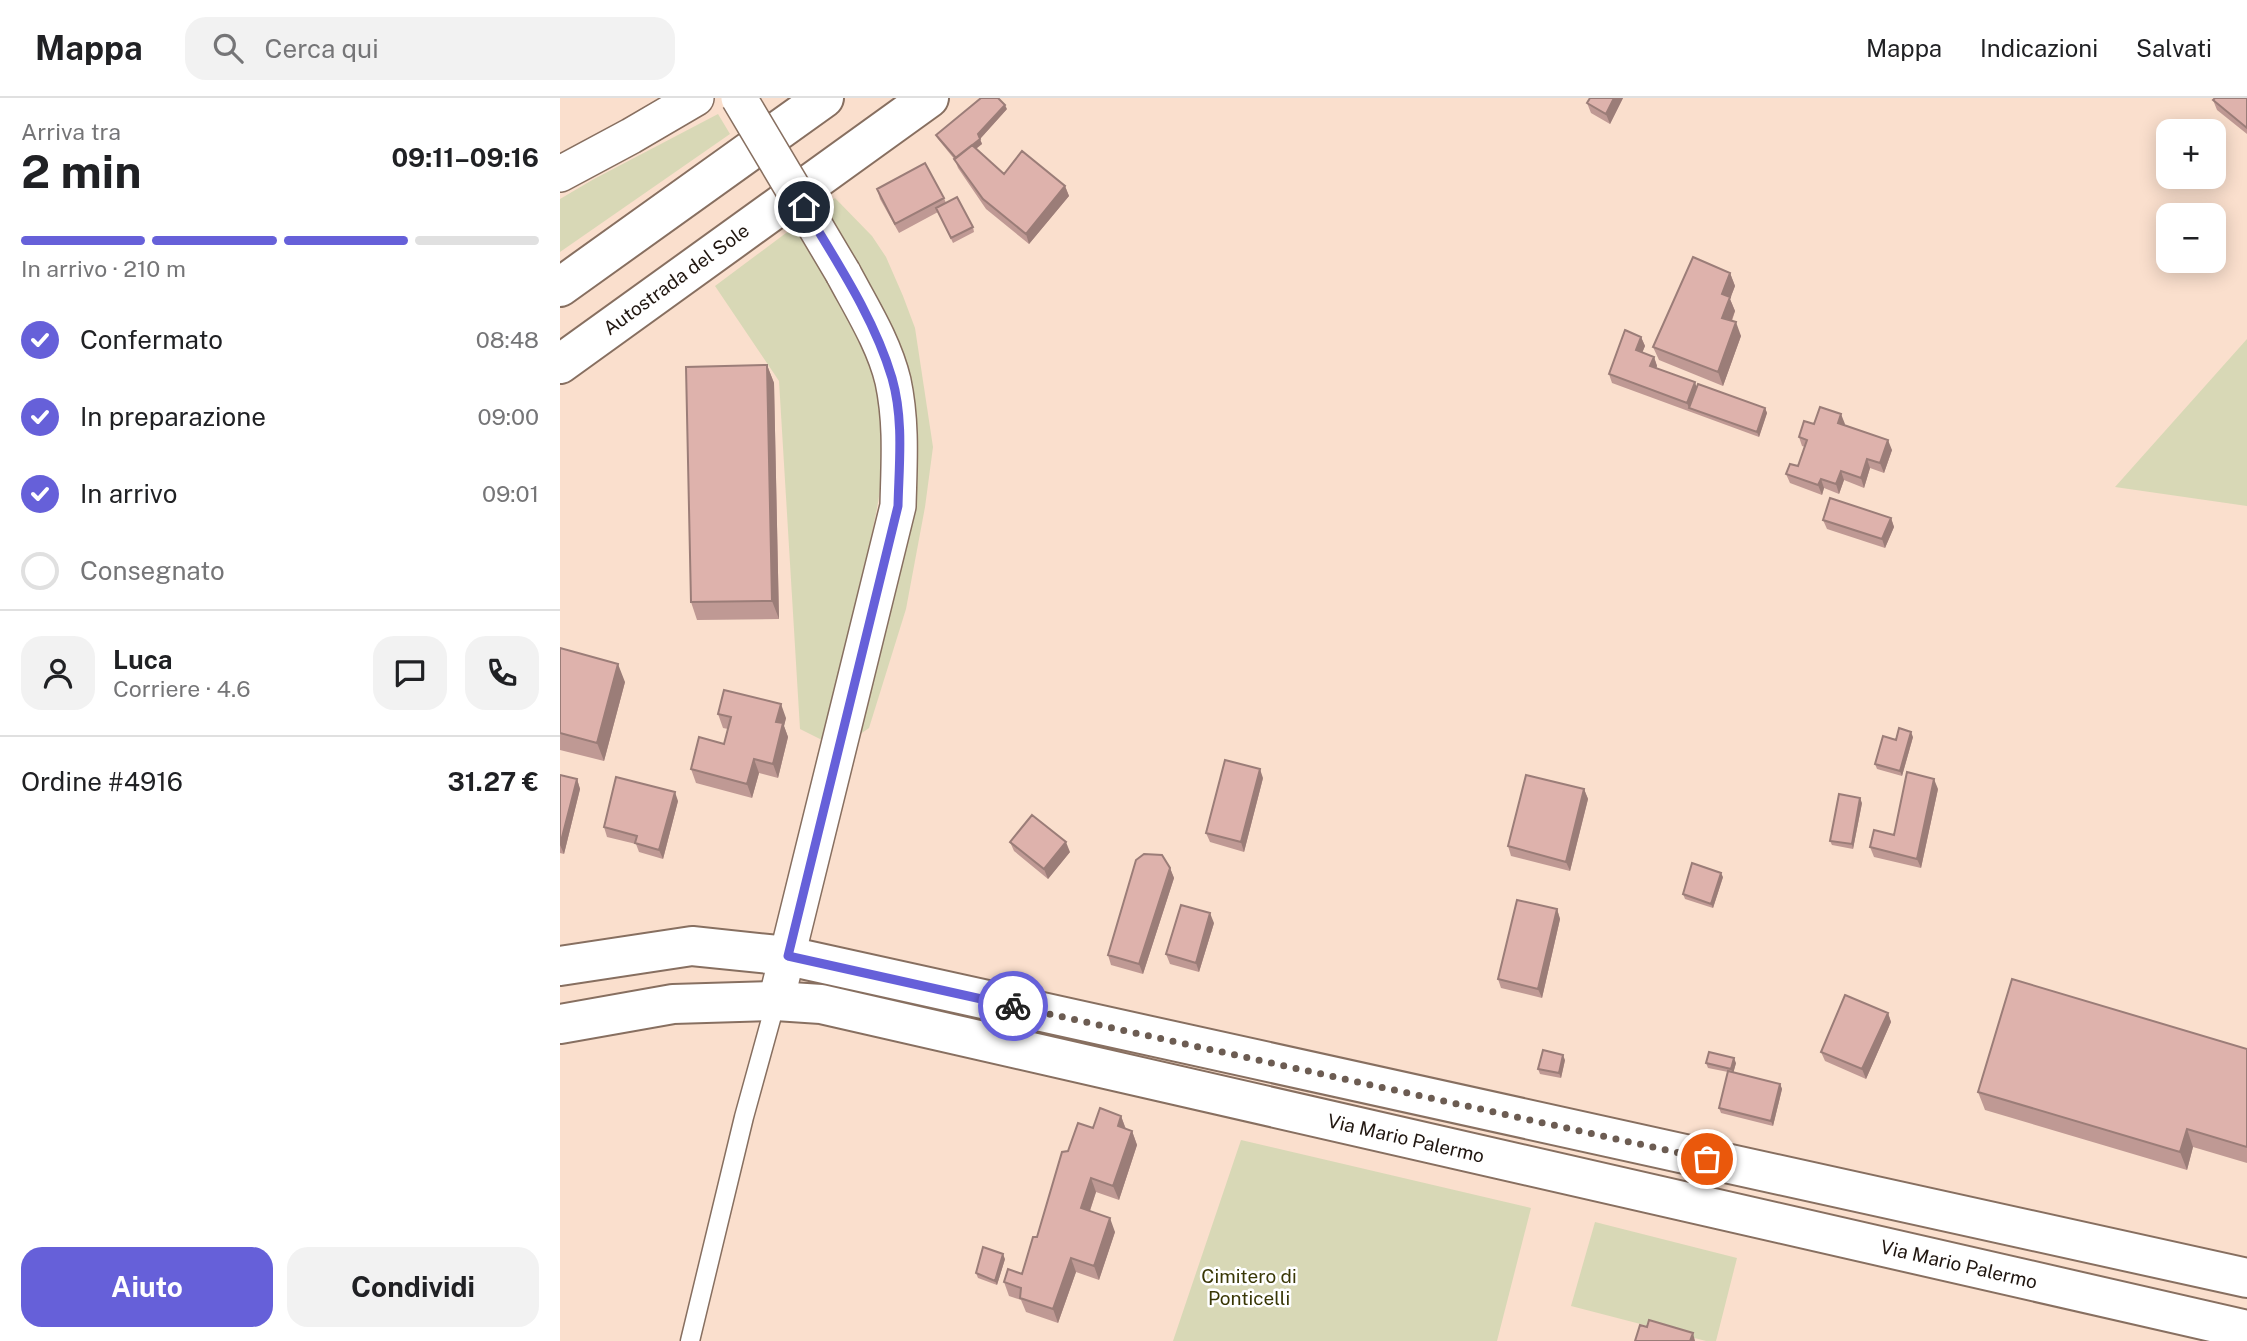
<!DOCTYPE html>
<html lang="it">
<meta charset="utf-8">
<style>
:root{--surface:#fff;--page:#f2f2f2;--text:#202124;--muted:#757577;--line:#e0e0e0;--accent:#6660d9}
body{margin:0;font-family:"Public Sans",sans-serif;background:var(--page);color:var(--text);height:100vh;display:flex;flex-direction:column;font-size:26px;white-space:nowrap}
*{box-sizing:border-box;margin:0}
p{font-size:23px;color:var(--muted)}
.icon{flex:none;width:38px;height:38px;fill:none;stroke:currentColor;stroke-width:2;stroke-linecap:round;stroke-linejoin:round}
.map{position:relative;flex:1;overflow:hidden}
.drawer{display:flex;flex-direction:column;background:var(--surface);width:560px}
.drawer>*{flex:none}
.fabs{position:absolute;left:1596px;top:21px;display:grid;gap:14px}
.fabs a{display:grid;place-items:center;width:70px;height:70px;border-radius:14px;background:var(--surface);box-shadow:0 4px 18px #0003;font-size:35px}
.pin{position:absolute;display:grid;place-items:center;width:60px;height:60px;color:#fff;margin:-30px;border:4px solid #fff;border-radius:50%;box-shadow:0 2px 7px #0007}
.courier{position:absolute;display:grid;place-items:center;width:70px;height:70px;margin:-35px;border:5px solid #6660d9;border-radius:50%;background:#fff;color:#222;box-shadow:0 2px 9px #0007}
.overview em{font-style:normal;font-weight:700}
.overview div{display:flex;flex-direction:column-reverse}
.overview{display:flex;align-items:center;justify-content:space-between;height:119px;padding:0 21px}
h1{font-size:46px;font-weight:700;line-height:52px}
.bar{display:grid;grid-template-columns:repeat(4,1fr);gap:10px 7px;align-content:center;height:84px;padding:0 21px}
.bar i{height:9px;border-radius:5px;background:var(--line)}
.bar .active{background:var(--accent)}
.bar p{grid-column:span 4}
.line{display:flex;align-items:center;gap:18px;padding:0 21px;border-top:2px solid var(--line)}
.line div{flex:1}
.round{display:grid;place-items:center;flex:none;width:74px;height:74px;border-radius:21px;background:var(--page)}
ol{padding:0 21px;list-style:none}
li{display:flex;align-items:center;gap:21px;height:77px}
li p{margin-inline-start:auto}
li .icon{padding:7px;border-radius:50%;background:var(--accent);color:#fff;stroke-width:4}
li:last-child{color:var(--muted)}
li i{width:38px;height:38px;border:4px solid var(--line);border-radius:50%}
.button{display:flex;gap:14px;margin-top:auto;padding:14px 21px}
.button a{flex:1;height:80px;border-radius:21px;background:var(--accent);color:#fff;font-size:28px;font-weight:700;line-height:80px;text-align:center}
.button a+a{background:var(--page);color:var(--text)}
header{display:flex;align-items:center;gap:42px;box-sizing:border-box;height:98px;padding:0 35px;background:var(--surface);border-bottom:2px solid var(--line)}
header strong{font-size:33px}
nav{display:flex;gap:38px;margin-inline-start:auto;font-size:24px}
.search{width:490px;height:63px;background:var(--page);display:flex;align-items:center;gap:18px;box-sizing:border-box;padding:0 24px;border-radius:21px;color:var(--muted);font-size:26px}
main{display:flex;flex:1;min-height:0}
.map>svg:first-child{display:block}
</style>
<header>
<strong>Mappa</strong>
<div class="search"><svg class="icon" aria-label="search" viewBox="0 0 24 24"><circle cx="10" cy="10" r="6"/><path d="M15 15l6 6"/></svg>Cerca qui</div>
<nav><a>Mappa</a><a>Indicazioni</a><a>Salvati</a></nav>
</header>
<main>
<section class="drawer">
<div class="overview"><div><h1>2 min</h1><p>Arriva tra</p></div><em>09:11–09:16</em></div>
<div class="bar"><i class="active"></i><i class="active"></i><i class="active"></i><i></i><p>In arrivo · 210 m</p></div>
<ol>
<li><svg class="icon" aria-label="check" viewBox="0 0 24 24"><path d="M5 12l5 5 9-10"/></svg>Confermato<p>08:48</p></li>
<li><svg class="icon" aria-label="check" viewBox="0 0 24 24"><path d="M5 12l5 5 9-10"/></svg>In preparazione<p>09:00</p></li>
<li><svg class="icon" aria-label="check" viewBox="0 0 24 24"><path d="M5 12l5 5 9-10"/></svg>In arrivo<p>09:01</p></li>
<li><i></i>Consegnato</li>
</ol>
<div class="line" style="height:126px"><a class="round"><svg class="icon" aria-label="person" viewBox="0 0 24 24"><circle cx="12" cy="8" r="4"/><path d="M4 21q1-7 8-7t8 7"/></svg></a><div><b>Luca</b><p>Corriere · 4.6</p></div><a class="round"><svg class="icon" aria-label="chat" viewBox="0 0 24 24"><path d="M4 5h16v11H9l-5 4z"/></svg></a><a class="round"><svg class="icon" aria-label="phone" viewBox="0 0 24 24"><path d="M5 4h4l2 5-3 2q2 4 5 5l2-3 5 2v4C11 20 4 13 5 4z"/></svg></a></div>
<div class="line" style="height:91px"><div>Ordine #4916</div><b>31.27 €</b></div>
<div class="button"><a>Aiuto</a><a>Condividi</a></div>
</section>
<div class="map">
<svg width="1687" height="1243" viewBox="0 0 1687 1243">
<rect width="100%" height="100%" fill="#fadfcd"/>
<!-- green -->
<path fill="#d8d8b6" d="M158,16L170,36L0,154V101L34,81Z
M275,100L312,138L326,159L343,198L355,230L373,349L365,409L346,511L309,630L296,639C307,594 318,550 329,505C349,425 370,346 343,264C325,208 293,159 263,109Z
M234,129C263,176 299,224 314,278C336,357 315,421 297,497C286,546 276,594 262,642L240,631L219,283L155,188Z
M1687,241V408L1555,389Z
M681,1042L971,1110L937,1243H613Z
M1035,1124L1177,1160L1156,1243H1146L1011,1208Z"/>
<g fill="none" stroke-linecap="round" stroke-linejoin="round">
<!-- lane casing -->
<g stroke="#876f60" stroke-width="21">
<path id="lane" d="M130,1243L184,1019L216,903"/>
</g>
<!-- street casing -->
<g stroke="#876f60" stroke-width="38">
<path id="street" d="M0,76L71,38L136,0
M216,903L338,408C339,366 342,325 333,283C324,245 301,209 283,175"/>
</g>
<!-- secondary casing -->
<g stroke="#876f60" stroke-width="42">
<path id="secondary" d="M0,868L132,848L228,858L1687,1180
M0,926L113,906L216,903L261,906L1687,1232"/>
</g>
<!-- highway casing -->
<g stroke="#876f60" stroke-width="42">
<path id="highway" d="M0,189L264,0
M0,266L369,0"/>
</g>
<!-- lane -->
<use href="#lane" stroke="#fff" stroke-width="18"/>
<!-- street -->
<use href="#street" stroke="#fff" stroke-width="35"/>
<!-- secondary -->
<use href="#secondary" stroke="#fff" stroke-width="38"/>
<!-- highway -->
<use href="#highway" stroke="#fff" stroke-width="38"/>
<!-- street-bridge casing -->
<g stroke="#876f60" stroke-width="38" stroke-linecap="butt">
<path id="street-bridge" d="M179,0L283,175"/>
</g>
<!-- street-bridge -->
<use href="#street-bridge" stroke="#fff" stroke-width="35"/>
</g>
<!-- wall -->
<path fill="#bf9994" d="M1063,0L1050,26L1031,15L1027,5Z
M1687,0V36L1657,12L1653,2Z
M447,11L420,41L422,46L416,51L444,76L505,88L509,98L469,146L426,111L398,70L395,62L378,41L376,37Z
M317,91L384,100L386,105L413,129L414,134L393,145L378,114L339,135L320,101Z
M1170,175L1175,188L1170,201L1175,213L1172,223L1181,238L1163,288L1099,262L1093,249Z
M1081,239L1085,248L1082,255L1094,259L1097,268L1096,270L1136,289L1205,310L1207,315L1199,339L1052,285L1049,276Z
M207,267L214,285L219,521L137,522L131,504Z
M1254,326H1285L1284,327L1332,352L1324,375L1310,370L1304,390L1284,382L1279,396L1264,390L1262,397L1230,385L1226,376L1238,368L1245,349L1242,348L1239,339Z
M1331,420L1334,429L1325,450L1267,431L1263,422Z
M0,550L65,584L44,663L0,652Z
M158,616L226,620L224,628L228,639L218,680L199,675L192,700L136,685L131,671L164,646L168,631L163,630Z
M1353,639L1342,678L1317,671L1315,666L1336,642Z
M0,677L17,681L20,691L4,756L0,755Z
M703,680L684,754L650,744L646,735Z
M1024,691L1028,701L1010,773L951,758L948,748Z
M1378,691L1361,770L1314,759L1310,749L1334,737Z
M118,703L103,761L79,754L76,746L47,739L44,729Z
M1302,705L1293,751L1272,747L1270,743Z
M450,744L510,754L488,781L454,753Z
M610,770L614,780L583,876L551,867L548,857Z
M1163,779L1153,810L1125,801L1123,796Z
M997,811L1000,821L982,900L941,890L938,881Z
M654,825L639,874L610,866L606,856Z
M1328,915L1331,924L1306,981L1265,963L1261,954Z
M1687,951V1065L1633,1049L1627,1072L1425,1012L1418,994Z
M1005,962L1001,980L980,976L978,971Z
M1146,965H1176L1173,975L1220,986L1222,991L1213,1028L1161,1015L1159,1010L1168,974L1148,970Z
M561,1018L566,1031L572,1033L577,1047L559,1102L536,1094L530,1113L555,1134L539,1182L516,1174L498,1225L466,1214L461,1202L449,1198L444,1184L462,1176L477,1139L508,1053L533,1030Z
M445,1161L437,1187L418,1180L416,1175Z"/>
<!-- shaded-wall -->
<path fill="#9b7d78" d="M1054,0H1063L1050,26L1046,16Z
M445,7L447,11L420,41L418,36Z
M420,41L422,46L397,65L396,60Z
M505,88L509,98L469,146L466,136Z
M1170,175L1175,188L1170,201L1175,213L1167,234L1162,220V196Z
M1176,224L1181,238L1163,288L1158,274Z
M1081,239L1085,248L1079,262L1076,252Z
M1094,259L1097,268L1094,277L1090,268Z
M207,267L214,285L219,521L212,503Z
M1135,284L1138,294L1129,310L1127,305Z
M1205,310L1207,315L1199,339L1197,334Z
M1281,316L1285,326L1282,334L1278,325Z
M1328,342L1332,352L1324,375L1320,365Z
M1307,361L1310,370L1304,390L1301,380Z
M1281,373L1284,382L1279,396L1276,386Z
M1261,381L1264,390L1262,397L1258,387Z
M1331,420L1334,429L1325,450L1322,441Z
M58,566L65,584L44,663L37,645Z
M221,606L226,620L224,628L228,639L218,680L213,666L216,624Z
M1351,634L1353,639L1342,678L1340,673Z
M194,661L199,675L192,700L187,686Z
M700,671L703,680L684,754L681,744Z
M17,681L20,691L4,756L0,747Z
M1374,681L1378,691L1361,770L1357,761Z
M1024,691L1028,701L1010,773L1006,764Z
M115,694L118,703L103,761L99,752Z
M1300,700L1302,705L1293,751L1292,746Z
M506,744L510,754L488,781L484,771Z
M610,770L614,780L583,876L579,866Z
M1161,775L1163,779L1153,810L1151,806Z
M997,811L1000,821L982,900L978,891Z
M650,815L654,825L639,874L636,865Z
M1328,915L1331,924L1306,981L1302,971Z
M1003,957L1005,962L1001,980L999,975Z
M1174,960L1176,965L1173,976L1171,971Z
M1220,986L1222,991L1213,1028L1211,1023Z
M561,1018L566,1032L558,1028Z
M1627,1031L1633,1049L1627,1072L1620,1054Z
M572,1033L577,1047L559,1102L553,1088Z
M531,1080L536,1094L526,1124L521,1110Z
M550,1120L555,1134L539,1182L534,1168Z
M443,1156L445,1161L437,1187L435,1183Z
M511,1160L516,1174L498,1225L493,1211Z
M1133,1235L1135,1243H1130Z"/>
<!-- building -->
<path fill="#deb2ac" stroke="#9b7d78" stroke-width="2" d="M421,0H438L445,7L418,36L420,41L396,60L376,37Z
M1030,0H1054L1046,16L1027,5Z
M1655,0H1687V30L1653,2Z
M412,47L444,76L462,53L505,88L466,136L423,101L394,61Z
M365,65L384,100L335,126L317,91Z
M397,99L413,129L391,140L376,110Z
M1133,159L1170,175L1162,196L1170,199L1162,220L1176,224L1158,274L1093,249Z
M1065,232L1081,239L1076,252L1094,259L1090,268L1135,284L1127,305L1049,276Z
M207,267L212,503L131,504L126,269Z
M1138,286L1205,310L1197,334L1129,310Z
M1260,309L1281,316L1278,325L1328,342L1320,365L1307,361L1301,380L1281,373L1276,386L1261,381L1258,387L1226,376L1230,366L1238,368L1247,342L1239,339L1244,323L1254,326Z
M1270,400L1331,420L1322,441L1263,422Z
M0,550L58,566L37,645L0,635Z
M164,592L221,606L216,624L223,625L213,666L194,661L187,686L131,671L139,639L164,646L171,619L158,616Z
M1339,630L1351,634L1340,673L1315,666L1323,638L1336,642Z
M665,662L700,671L681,744L646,735Z
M1347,674L1374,681L1357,761L1310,749L1314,732L1334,737Z
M0,677L17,681L0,747Z
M966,677L1024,691L1006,764L948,748Z
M56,679L115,694L99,752L75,745L77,738L44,729Z
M1279,696L1300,700L1292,746L1270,743Z
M472,717L506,744L484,771L450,744Z
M584,756L602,757L610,770L579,866L548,857L576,762Z
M1132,765L1161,775L1151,806L1123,796Z
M957,802L997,811L978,891L938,881Z
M621,807L650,815L636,865L606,856Z
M1452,881L1687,951V1049L1627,1031L1620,1054L1418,994Z
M1285,897L1328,915L1302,971L1261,954Z
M983,952L1003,957L999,975L978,971Z
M1149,954L1174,960L1171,971L1146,965Z
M1168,973L1220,986L1211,1023L1159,1010Z
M540,1010L561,1018L558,1028L572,1033L553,1088L531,1080L521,1110L550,1120L534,1168L511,1160L493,1211L460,1200L461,1190L444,1184L448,1171L462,1176L473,1139H477L502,1054L508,1053L518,1025L533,1030Z
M423,1149L443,1156L435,1183L416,1175Z
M1089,1222L1133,1235L1130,1243H1075L1080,1227L1087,1229Z"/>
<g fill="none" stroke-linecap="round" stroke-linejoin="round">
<!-- done -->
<path stroke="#6c5c52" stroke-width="7" stroke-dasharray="0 12.6" d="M453,908L1147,1061"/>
<!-- route -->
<path stroke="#6660d9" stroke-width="9" d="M244,109C276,163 314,219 332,280C344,322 339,366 338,408L228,858L453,908"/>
</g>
<g text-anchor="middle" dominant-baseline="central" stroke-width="5" stroke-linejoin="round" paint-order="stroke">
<!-- street labels -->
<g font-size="19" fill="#201610" stroke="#fff">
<text transform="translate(116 181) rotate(-36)">Autostrada del Sole</text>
<text transform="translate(846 1040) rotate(13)">Via Mario Palermo</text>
<text transform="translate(1399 1166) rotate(13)">Via Mario Palermo</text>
</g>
<!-- park labels -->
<g font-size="19" fill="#393705" stroke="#fff">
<text x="689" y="1178">Cimitero di<tspan x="689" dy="22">Ponticelli</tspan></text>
</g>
</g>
</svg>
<div class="fabs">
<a>+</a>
<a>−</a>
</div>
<div class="pin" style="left:1147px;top:1061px;background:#ea580c"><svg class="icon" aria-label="bag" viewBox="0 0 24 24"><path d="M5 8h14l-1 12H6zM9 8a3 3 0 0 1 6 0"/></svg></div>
<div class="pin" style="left:244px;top:109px;background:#1f2937"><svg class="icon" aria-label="home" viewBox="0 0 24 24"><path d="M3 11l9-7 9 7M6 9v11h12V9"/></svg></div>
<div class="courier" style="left:453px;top:908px"><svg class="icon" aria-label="bike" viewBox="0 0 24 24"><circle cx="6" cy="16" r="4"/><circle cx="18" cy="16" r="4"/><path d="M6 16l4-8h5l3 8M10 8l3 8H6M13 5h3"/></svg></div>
</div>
</main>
